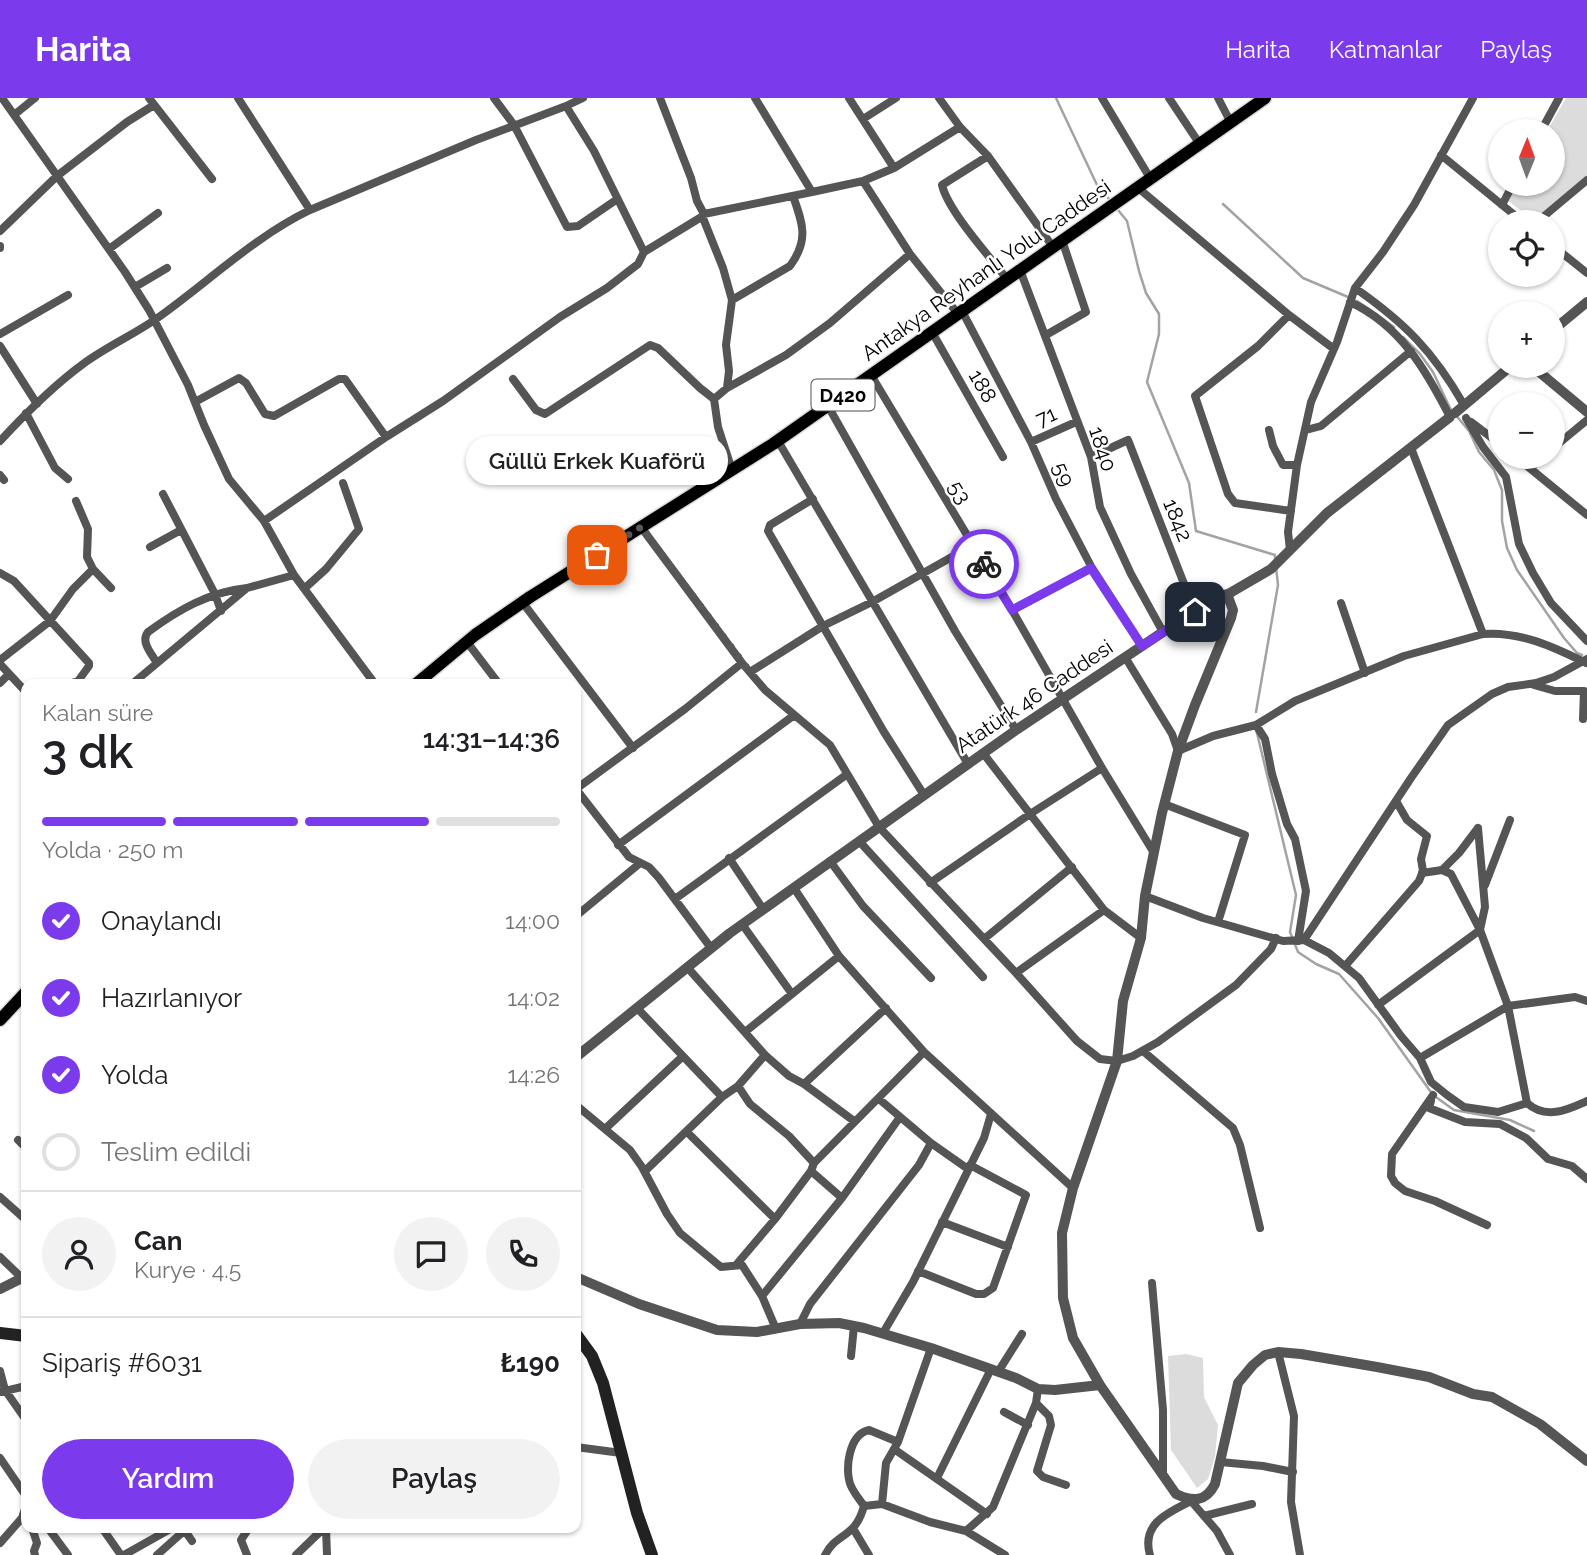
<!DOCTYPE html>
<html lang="tr">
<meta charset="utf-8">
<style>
:root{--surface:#fff;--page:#f2f2f2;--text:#202124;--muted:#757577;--line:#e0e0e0;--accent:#7c3aed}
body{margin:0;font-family:Raleway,sans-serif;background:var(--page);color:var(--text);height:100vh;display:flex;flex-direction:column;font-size:26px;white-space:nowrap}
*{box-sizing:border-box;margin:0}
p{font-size:23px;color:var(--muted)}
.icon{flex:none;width:38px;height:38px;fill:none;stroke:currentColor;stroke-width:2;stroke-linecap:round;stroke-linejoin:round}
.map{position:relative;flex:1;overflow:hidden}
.drawer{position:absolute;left:21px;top:581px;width:560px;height:854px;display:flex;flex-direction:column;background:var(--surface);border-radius:14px;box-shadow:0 2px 5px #0004}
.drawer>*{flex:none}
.needle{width:46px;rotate:1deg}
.buttons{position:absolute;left:1488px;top:21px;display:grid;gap:14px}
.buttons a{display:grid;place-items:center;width:77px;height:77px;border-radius:50%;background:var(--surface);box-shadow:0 2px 5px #0004;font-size:35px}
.pin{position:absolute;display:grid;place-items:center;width:60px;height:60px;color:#fff;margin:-30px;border-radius:14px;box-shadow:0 4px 10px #0006}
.courier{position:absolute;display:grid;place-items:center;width:70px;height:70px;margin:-35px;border:5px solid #7c3aed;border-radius:50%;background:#fff;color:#222;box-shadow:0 2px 9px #0007}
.bubble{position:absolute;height:49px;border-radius:24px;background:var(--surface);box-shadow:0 2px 5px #0004;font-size:23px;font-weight:600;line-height:49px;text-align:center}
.overview em{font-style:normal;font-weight:600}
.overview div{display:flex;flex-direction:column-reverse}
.overview{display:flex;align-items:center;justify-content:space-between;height:119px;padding:0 21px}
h1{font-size:46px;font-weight:600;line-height:52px}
.bar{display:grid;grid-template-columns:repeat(4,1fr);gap:10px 7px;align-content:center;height:84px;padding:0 21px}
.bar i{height:9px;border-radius:5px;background:var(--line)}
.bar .selected{background:var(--accent)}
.bar p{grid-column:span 4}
.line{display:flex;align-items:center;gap:18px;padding:0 21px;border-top:2px solid var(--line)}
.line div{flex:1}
.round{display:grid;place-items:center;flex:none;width:74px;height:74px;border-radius:37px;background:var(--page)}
ol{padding:0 21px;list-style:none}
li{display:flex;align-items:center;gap:21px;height:77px}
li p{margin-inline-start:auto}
li .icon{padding:7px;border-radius:50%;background:var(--accent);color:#fff;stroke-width:4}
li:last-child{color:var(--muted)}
li i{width:38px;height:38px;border:4px solid var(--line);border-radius:50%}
.primary-button{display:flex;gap:14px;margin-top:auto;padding:14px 21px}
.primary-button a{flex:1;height:80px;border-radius:42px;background:var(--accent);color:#fff;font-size:28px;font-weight:600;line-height:80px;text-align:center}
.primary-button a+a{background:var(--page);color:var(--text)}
header{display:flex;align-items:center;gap:42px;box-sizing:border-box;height:98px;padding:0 35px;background:var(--accent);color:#fff}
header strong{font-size:33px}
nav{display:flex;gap:38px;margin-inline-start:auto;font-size:24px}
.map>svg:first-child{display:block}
</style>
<header>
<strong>Harita</strong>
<nav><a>Harita</a><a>Katmanlar</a><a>Paylaş</a></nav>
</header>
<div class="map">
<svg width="1587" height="1457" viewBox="0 0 1587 1457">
<rect width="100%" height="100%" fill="#fff"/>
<!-- green -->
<path fill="#dcdcdc" d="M1566,0H1587V77L1533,122L1507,102L1517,86H1552V33H1547Z
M1186,1256L1203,1260L1204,1299L1218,1327L1215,1359L1208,1381L1197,1390L1171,1352L1168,1258Z"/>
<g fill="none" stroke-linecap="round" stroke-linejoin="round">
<!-- stream -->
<path stroke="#a3a3a3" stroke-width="2.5" d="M1056,0L1097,87L1109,101
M1223,106L1303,180L1348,199
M1118,112L1127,123L1139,173L1146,195L1159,216V236L1147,284L1189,385L1196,433L1275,457V463
M1357,203L1394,229
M1403,239L1420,256L1433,274L1450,310L1469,333L1479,354L1494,372L1502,392V423L1507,450L1517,472L1564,540L1577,555L1582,557
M1256,614L1278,487L1276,469
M1256,631L1296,797L1290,834L1298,854L1316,866L1339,876L1378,920L1433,997L1454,1012L1510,1022L1534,1033"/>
<!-- primary casing -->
<g stroke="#dbdbdb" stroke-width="15">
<path id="primary" d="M416,586L475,537L530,499L773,346L1265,0
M0,922L26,894"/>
</g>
<!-- minor -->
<path stroke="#555" stroke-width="8" d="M2,0L125,174L149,212L188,287L204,327L229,381L264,423L294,477L247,490L132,586
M149,0L212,81
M494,0L514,27L567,129L578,128L616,102
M660,0L691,80L697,103L704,116L812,94
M755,0L812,94L863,83L894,70L849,0
M939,0L960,29L988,58L1053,149
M1102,0L1150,80
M1169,0L1199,45
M1218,0L1230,23
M14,17L35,0
M863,21L896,0
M1541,33L1559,0
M1441,57L1523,124
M988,58L942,87C948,113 990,159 1007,181
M894,70L960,29
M863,83L910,156L958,216
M1137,89L1289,217L1334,251
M1502,107L1513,86
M310,112L476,42L566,8
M703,120L723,170L732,202
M1537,124L1587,82
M0,133L57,78L127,24L154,7
M1552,147L1587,175
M0,148V150
M109,151L158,115
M644,154L703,118
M1020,172L1091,359L1100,409L1131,476L1163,534
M135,189L167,170
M1355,190C1405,225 1433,253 1464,307
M1350,204C1400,227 1426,272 1450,319L1452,317
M962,213L1031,344L1056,401L1092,470L1142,548
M1289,217L1258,248L1195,298L1228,396L1235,405L1291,413
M932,234L1003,359
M0,236L68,197
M1046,237L1086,214L1062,142
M0,248L37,306
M871,277L1012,512L1102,670L1154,755
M513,281L536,312L545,316L650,247L658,250L700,290L714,301
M727,290L786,257L830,225L910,156
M195,304L239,280L246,285L265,316L274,318L339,281H345L386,339
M828,308L955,533L1016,632
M26,315L55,370L68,381
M1466,320L1483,349L1506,379L1519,446L1533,475L1551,505L1587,543
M1471,324L1500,346
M1269,332L1273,348L1283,367H1297
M1306,332L1321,328L1411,253
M0,343C26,315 53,288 83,266C106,249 133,237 156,221C207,185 254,139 310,112L238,0
M778,343L968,666
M1031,344L1076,324
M1552,351L1587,322
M1091,359L1128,342L1195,514
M1516,359L1587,417
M1530,370L1543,359
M732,372L718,329L714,301L727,290L729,273L726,247L732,202L790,168C809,142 803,126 793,98
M0,377L4,382
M163,396L215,496L221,513
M813,401L770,427L768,433L884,634L924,697
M76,403L88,431L87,459L93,471L111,490
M264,423L386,339L443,303L560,219L607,190L638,166L644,154L594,53L566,8L583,0
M641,429L742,565L765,592L830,647L879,729L1016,875L1077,943L1100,961L1117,963L1133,958L1158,944L1236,887L1271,851L1276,840
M150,449L181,432
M1290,452L1288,434L1297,367L1311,304L1337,244L1355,190L1383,154L1414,107L1473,0
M0,475L14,483L89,565V568L78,583L69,586
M294,477L375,586
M305,490L326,471L359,431L343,385
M523,505L633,650
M1341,505L1365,575
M1012,512L1092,470
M1483,536C1520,533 1554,549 1586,565
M467,544L499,586
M1125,559L1172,636L1178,653L1213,638L1256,627L1295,603L1404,558L1483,536L1411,350
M0,562L50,523L73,491L93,471
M157,565C152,556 140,544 148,534C178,512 209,494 247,490
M0,566L26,594
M750,574L823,528L872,504L973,447
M0,585L9,576
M1534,587L1555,593H1584L1583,621
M1256,627L1265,641L1272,676L1287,726L1295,741L1306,793L1298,843
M983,655L1104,812L1141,840
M576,691L629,759L649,769L659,780L711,850
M576,691L685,611L742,565
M1164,706L1245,737L1218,824
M859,743L983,879
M618,747L793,618
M729,760L763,811
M830,763L863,808L931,880
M1442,772L1459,755L1478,730
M1422,775L1442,772L1451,776L1480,832L1508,908L1527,1005
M930,785L1030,716L1102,670
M1485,787L1510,722
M794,790L839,858L924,954L1073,1090
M1145,798L1203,820L1283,843L1304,842L1329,855L1359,880L1401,938L1420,960L1431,984L1447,997L1464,1009L1498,1014L1527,1005C1546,1022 1567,1012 1587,1003
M675,801L846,677
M576,818L639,766
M742,826L792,896
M984,841L1072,769
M1304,842L1411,680L1448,627L1492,596L1508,589L1536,585L1554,579L1587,561
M1346,867L1419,783L1423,773L1421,761L1427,738L1407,722L1396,703
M687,869L765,957L789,978L804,986L854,1023
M1016,875L1104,812
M1378,907L1480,832L1485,809L1478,730
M637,910L722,999
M745,934L839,858
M1143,953L1233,1030L1240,1047L1260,1130
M1420,960L1508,908L1575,899L1587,903
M804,986L886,910
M738,988L750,1006L789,1038L814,1065
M1433,997L1392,1056L1391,1078L1395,1085L1405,1093L1435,1103L1487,1127
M879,1001L931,1045L968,1071
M1431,1003L1429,1010L1465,1024L1500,1026L1526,1040L1548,1061L1572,1068L1587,1081
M576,1007L630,1052L642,1069L667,1116L680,1135L721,1169L742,1167L762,1198L776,1231
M606,1030L682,959
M687,1034L775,1121
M18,1042L26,1050
M645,1073L722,999L738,988L765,957
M811,1073L842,1100
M0,1099L26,1122
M942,1124L1008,1149
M0,1159L22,1180
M736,1167L775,1121L811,1073L814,1065L924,954
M918,1173L976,1196H984L993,1190L1026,1097L970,1067
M1152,1185L1163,1312V1376
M762,1198L842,1100L900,1019
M800,1226L810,1206L919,1067L931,1045
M883,1235L913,1184L984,1040L991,1016
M1278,1254L1294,1318L1291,1404L1300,1457
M851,1258L854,1228
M0,1273L5,1292L26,1322
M998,1274L1022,1236
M0,1294L26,1288
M1036,1305L1049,1318L1051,1327L1037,1373L1043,1379L1066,1387
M1004,1314L1028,1327
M576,1349L621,1355
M894,1351L987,1416
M0,1360L26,1398
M1220,1364L1263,1368L1293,1374
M937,1380L991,1271
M882,1406L886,1365L898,1344L931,1250
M864,1408C860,1402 854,1395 851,1388C844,1372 849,1336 869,1332L898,1344
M1204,1418L1252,1406
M32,1430L37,1445L34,1453L35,1457
M48,1430L68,1457
M102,1430L121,1457
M183,1430L192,1443
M326,1430L327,1457
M854,1432L869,1457
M966,1433L993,1409L1036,1305L1038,1291
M0,1445L22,1420L26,1408
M124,1457L172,1430
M157,1457L185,1432
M247,1457L241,1442L249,1430
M296,1457L324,1430
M825,1457C837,1434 855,1441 864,1408L882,1406L930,1424L966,1433L1005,1457
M1150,1457C1141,1426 1167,1415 1191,1403L1217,1433L1230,1457"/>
<!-- tertiary -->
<path stroke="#555" stroke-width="10" d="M1552,233L1587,204
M1532,268L1587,314
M1455,315L1511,268
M1227,496L1233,512L1231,520L1195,607L1178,653L1162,715L1145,798L1141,840L1123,903L1117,963L1073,1090L1062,1135L1063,1200L1073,1240L1100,1287L1176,1396C1193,1404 1206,1404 1215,1386L1238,1285L1253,1267L1265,1257L1278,1254L1301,1256L1377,1269L1429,1279L1473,1296L1492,1299L1540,1326L1587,1363
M576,959L730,835L1016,632L1163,534L1271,471L1327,415L1450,319
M576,1179L639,1206L717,1232L757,1234L800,1226L839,1225L864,1230L931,1250L1016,1280L1038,1291L1055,1292L1100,1287
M0,1191L26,1178"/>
<!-- secondary -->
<path stroke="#222" stroke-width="12" d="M0,1235L26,1238
M576,1236L592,1258L603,1285L637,1415L652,1457"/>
<!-- primary -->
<use href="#primary" stroke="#000" stroke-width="12"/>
</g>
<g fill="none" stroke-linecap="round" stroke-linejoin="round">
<!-- done -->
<path stroke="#595959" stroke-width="7" stroke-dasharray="0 12.6" d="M597,457L641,429L750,574L822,528L872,504L973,447L984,466"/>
<!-- route -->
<path stroke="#7c3aed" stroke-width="9" d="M984,466L1012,512L1091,470L1142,548L1195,514"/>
</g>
<g text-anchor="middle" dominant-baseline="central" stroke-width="5" stroke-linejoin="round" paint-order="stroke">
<!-- shield labels -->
<rect fill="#fff" stroke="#4c4c4c" stroke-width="2" x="811.5" y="281.5" width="63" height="31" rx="5"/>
<g font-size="19" font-weight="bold" fill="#000">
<text x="843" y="297">D420</text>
</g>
<!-- street labels -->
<g font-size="21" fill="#000" stroke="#fff">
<text transform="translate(986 172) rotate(-35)">Antakya Reyhanlı Yolu Caddesi</text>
<text transform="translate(983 288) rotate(60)">188</text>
<text transform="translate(1046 318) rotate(-24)">71</text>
<text transform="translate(1103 351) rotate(72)">1840</text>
<text transform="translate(1064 376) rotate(66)">59</text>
<text transform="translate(960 394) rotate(59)">53</text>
<text transform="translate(1178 422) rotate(68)">1842</text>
<text transform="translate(1034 598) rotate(-34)">Atatürk 46 Caddesi</text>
</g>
</g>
</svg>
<div class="buttons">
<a><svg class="needle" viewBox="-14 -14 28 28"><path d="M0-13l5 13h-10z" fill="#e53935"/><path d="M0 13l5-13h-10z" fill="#757577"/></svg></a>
<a><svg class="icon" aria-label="locate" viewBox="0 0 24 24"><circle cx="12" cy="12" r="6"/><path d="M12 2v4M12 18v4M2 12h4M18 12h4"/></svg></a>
<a>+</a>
<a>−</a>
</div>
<div class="pin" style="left:597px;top:457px;background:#ea580c"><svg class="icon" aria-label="bag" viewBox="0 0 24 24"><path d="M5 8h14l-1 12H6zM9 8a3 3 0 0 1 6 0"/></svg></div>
<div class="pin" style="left:1195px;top:514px;background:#1f2937"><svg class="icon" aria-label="home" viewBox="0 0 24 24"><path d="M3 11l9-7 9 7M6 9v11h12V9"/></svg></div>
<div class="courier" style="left:984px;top:466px"><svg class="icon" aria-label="bike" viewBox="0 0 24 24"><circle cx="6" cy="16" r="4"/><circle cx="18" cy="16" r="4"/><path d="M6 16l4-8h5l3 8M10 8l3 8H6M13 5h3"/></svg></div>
<div class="bubble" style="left:466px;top:338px;width:262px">Güllü Erkek Kuaförü</div>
<section class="drawer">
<div class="overview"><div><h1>3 dk</h1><p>Kalan süre</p></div><em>14:31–14:36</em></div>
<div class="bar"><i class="selected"></i><i class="selected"></i><i class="selected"></i><i></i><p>Yolda · 250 m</p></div>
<ol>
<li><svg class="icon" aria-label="check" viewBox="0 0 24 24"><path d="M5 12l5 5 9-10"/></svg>Onaylandı<p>14:00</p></li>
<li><svg class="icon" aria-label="check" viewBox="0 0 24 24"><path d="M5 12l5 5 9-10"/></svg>Hazırlanıyor<p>14:02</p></li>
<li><svg class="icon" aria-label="check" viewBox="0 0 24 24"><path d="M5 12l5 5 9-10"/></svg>Yolda<p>14:26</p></li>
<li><i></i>Teslim edildi</li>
</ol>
<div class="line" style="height:126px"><a class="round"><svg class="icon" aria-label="person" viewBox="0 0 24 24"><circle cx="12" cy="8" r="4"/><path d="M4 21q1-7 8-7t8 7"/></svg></a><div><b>Can</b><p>Kurye · 4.5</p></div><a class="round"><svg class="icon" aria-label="chat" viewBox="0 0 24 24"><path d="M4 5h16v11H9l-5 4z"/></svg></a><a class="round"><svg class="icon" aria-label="phone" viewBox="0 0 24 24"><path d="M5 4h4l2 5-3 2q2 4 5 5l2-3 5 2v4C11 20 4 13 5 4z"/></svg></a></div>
<div class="line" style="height:91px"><div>Sipariş #6031</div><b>₺190</b></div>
<div class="primary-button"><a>Yardım</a><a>Paylaş</a></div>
</section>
</div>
